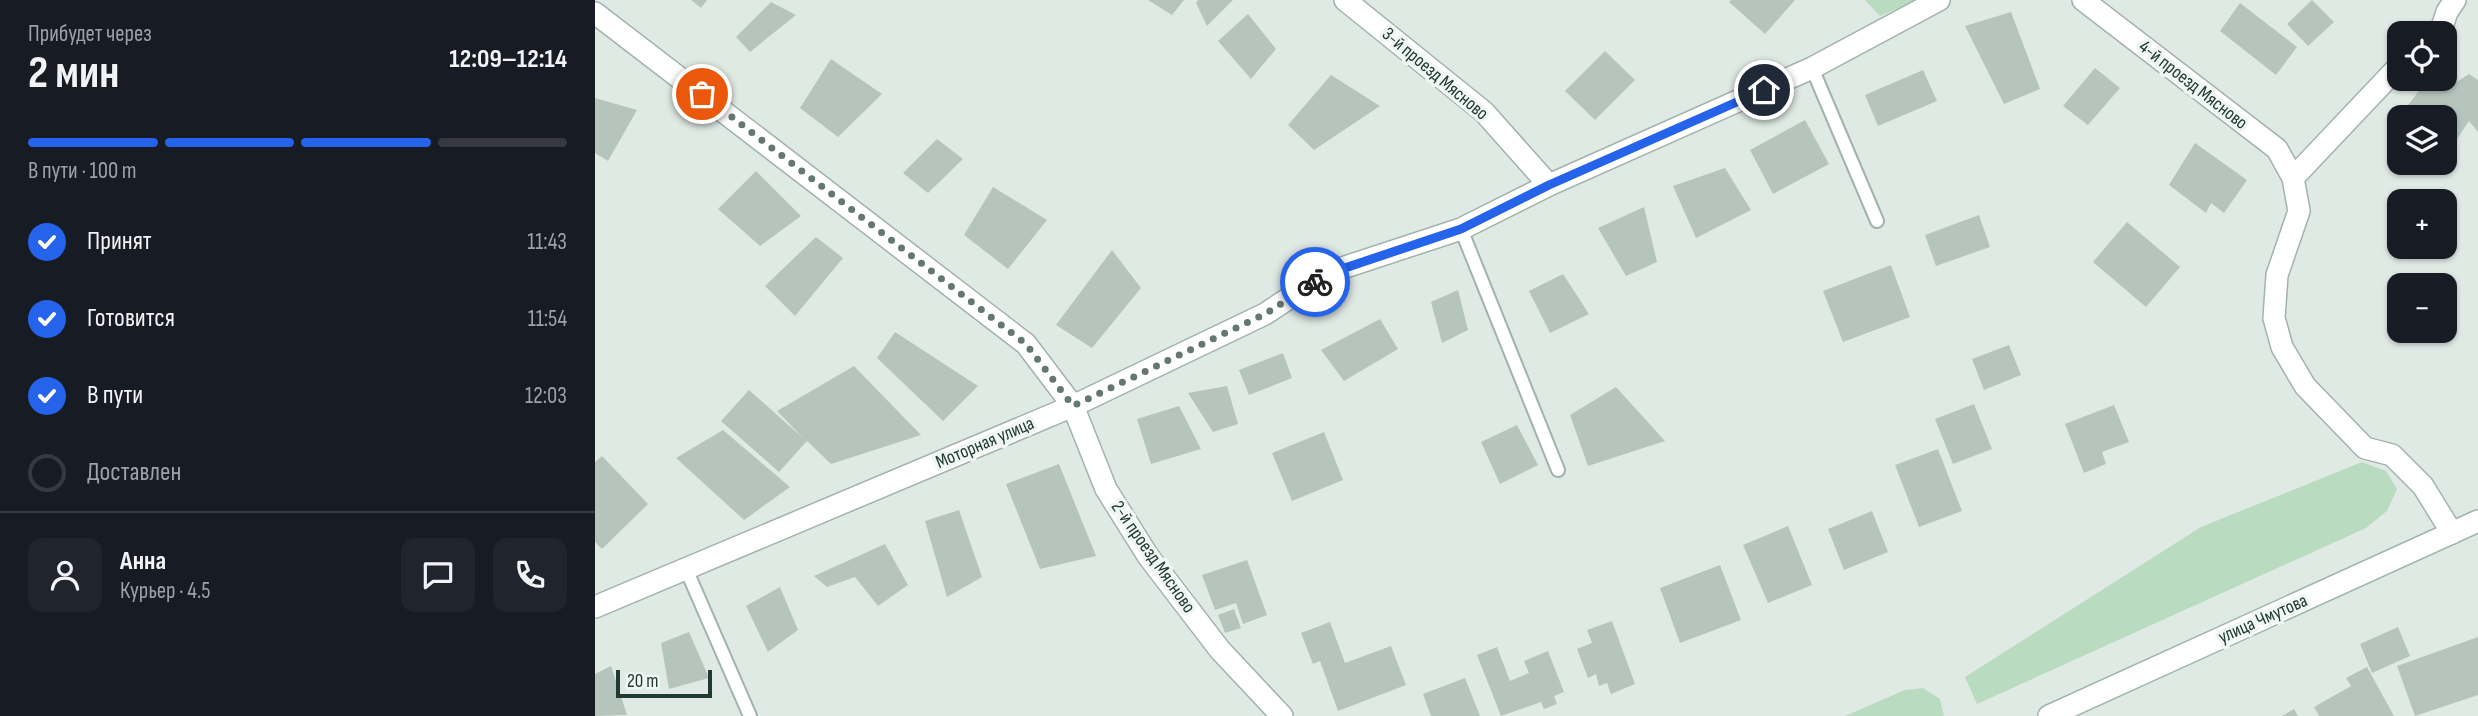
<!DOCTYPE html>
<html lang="ru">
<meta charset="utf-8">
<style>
:root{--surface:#171b24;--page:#20242c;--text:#f1f3f6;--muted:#9ea1a6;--line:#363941;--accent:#2563eb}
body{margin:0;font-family:"Sofia Sans Condensed",sans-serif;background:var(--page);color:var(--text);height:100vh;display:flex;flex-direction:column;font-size:26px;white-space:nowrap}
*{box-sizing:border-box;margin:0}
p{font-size:23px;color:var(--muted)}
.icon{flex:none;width:38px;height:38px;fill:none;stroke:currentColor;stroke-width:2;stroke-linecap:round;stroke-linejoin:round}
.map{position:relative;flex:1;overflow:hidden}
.sheet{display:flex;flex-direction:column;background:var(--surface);width:595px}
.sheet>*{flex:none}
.buttons{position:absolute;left:1792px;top:21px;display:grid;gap:14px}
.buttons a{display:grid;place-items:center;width:70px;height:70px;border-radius:14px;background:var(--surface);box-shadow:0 2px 5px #0004;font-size:35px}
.scale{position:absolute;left:21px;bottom:18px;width:96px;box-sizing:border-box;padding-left:7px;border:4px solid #213a32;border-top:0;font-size:19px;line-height:24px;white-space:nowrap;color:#213a32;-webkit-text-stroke:5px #f0f7f3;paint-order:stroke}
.pin{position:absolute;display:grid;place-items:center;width:60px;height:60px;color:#fff;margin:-30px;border:4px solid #fff;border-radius:50%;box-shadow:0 2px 7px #0007}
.courier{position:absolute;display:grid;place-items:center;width:70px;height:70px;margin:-35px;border:5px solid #2563eb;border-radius:50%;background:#fff;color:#222;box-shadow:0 2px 9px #0007}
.head em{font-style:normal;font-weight:700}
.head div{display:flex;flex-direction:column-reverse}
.head{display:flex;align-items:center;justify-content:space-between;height:119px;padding:0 28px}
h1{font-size:46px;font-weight:700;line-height:52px}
.bar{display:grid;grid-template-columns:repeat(4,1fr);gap:10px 7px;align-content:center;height:84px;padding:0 28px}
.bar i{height:9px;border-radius:5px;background:var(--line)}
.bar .on{background:var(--accent)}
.bar p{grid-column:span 4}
.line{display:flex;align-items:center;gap:18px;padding:0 28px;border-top:2px solid var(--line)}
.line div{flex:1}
.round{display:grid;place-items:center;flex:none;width:74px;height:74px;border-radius:14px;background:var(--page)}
ol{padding:0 28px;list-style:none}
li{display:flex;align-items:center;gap:21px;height:77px}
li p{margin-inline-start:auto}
li .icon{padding:7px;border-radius:50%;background:var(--accent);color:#fff;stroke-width:4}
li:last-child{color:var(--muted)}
li i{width:38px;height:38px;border:4px solid var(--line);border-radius:50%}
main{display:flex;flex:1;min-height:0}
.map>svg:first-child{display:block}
</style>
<main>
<section class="sheet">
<div class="head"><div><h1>2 мин</h1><p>Прибудет через</p></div><em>12:09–12:14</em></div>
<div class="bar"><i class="on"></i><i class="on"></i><i class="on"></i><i></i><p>В пути · 100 m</p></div>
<ol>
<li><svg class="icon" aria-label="check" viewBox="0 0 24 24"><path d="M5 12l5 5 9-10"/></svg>Принят<p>11:43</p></li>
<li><svg class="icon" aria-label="check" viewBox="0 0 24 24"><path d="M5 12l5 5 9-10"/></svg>Готовится<p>11:54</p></li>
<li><svg class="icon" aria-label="check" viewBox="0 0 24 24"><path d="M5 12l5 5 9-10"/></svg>В пути<p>12:03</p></li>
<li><i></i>Доставлен</li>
</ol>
<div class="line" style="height:126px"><a class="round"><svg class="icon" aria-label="person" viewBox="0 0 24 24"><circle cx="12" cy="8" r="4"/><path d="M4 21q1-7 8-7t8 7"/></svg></a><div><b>Анна</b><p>Курьер · 4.5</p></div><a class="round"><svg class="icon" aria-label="chat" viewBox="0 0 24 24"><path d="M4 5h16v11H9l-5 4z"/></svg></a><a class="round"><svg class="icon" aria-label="phone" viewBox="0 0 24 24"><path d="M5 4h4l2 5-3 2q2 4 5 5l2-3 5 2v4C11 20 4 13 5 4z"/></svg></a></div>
</section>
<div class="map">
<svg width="1883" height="716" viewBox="0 0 1883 716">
<rect width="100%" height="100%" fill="#e0eae5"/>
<!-- green -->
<path fill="#b9dbc0" d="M1270,0H1321L1285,16Z
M1767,462L1791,471L1802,489L1792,511L1771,528L1382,704L1370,677L1606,527Z
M1328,688L1345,699L1349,716H1250L1310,690Z"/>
<!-- building -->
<path fill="#b5c5be" d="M96,0H112L106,8Z
M553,0H589L577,15Z
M603,0H638L612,26L601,3Z
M1136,0H1200L1170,34L1134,2Z
M1717,0L1739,22L1713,46L1692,24Z
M176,2L201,15L155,52L141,37Z
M1645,3L1702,47L1681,75L1625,31Z
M1416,12L1445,89L1409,104L1370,26Z
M653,14L681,49L656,79L623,41Z
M1010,51L1040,80L1000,120L970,91Z
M236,59L287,94L243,137L205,108Z
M1500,68L1525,88L1493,125L1468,106Z
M1328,70L1342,101L1283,126L1270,95Z
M1850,70L1860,83L1874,74L1883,80V132L1874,121L1856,148L1850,145V117H1804L1833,79H1850Z
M736,75L785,106L719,150L693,125Z
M0,98L42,110L13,161L0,153Z
M1210,120L1234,164L1178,194L1155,150Z
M342,139L368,159L333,193L308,173Z
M1600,143L1652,180L1629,213L1616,203L1611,213L1574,185Z
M1130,168L1156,210L1101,238L1078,186Z
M161,171L206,216L165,246L123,209Z
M398,187L452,220L413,269L369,235Z
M1049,207L1062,262L1031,276L1003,228Z
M1384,215L1395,247L1341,266L1330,235Z
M1532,222L1585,267L1551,307L1498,262Z
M221,237L248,258L200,316L170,286Z
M517,250L546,288L497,348L461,325Z
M1296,265L1315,317L1248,342L1228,291Z
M968,274L994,314L955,333L934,291Z
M863,290L873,330L847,343L836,302Z
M785,319L803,349L749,381L726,350Z
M300,332L383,386L348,421L282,358Z
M1414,345L1426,375L1389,390L1377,359Z
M688,353L697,378L654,395L644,370Z
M259,366L326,435L236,464L212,441L184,472L126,421L154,390L208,438L182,411Z
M632,386L643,424L618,432L593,393Z
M1021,387L1070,441L993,466L975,415Z
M1379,404L1397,449L1358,464L1340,419Z
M1519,405L1534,442L1507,452L1511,464L1489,473L1470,424Z
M584,406L606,449L556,464L542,419Z
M922,425L943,465L905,484L886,442Z
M128,430L195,487L149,520L81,458Z
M729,432L748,480L697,501L677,453Z
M1343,449L1367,511L1324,527L1300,465Z
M7,456L53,504L7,549L0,542V462Z
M464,464L501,556L445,569L411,484Z
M364,510L387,577L352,597L330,521Z
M1277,511L1293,552L1249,570L1233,529Z
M1193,526L1217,585L1173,603L1148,545Z
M290,544L313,585L283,606L260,577L232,587L219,576Z
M652,560L672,615L648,624L641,603L620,610L607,575Z
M1125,565L1146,620L1085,643L1065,588Z
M185,587L203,630L173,652L151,606Z
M639,609L646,628L630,633L623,615Z
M1017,621L1040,684L1016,694L1012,683L1004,686L1001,674L993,678L982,649L997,643L992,630Z
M735,622L750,663L796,646L811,685L743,711L725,661L718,664L706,633Z
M1803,627L1815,656L1777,673L1765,644Z
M94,632L114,678L74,689L66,643Z
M1883,637V695L1820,716L1802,666Z
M902,647L915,681L934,673L929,661L953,651L969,692L959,696L962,704L949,709L946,702L906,716L882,655Z
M16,666L32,715L0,716V674Z
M1772,667L1799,716H1724L1719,707L1756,686L1751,678Z
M870,678L885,716H836L828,694Z
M1699,709L1703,716H1687Z"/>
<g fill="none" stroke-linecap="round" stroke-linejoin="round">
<!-- lane casing -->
<g stroke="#a3b2ac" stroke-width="16">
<path id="lane" d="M1217,68L1282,221
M866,229L963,470
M91,569L155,716"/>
</g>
<!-- street casing -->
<g stroke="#a3b2ac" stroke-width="24">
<path id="street" d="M750,0L889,112L954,185
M1488,0L1682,149L1698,178L1704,211L1682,275L1679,318L1687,347L1710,386L1770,448L1797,455L1828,486L1857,533
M0,13L431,344L478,406L511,489L553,556L625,650L687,716
M1845,33L1852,12L1860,0
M1698,178L1804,66
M0,607L478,406L670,314L732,273L866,229L954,185L1217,68L1344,0"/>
</g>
<!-- secondary casing -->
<g stroke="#9fb6ac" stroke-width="24">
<path id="secondary" d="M1454,716L1883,521"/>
</g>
<!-- lane -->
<use href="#lane" stroke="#fff" stroke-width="12"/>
<!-- street -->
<use href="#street" stroke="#fff" stroke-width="21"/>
<!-- secondary -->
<use href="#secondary" stroke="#fff" stroke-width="21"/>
</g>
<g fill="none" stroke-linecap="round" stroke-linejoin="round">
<!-- done -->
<path stroke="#647871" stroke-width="7" stroke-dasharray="0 12.6" d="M107,94L431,344L478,406L670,314L720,282"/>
<!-- route -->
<path stroke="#2563eb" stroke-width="9" d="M720,282L732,274L866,229L954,185L1169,90"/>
</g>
<g text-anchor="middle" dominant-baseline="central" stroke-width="7" stroke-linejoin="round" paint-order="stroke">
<!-- street labels -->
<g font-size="19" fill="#213a32" stroke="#f0f7f3">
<text transform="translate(840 74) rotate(40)">3-й проезд Мясново</text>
<text transform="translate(1598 85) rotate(38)">4-й проезд Мясново</text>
<text transform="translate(390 443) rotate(-23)">Моторная улица</text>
<text transform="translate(558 557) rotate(55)">2-й проезд Мясново</text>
<text transform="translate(1668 619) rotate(-24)">улица Чмутова</text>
</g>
</g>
</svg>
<div class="buttons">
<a><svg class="icon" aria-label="locate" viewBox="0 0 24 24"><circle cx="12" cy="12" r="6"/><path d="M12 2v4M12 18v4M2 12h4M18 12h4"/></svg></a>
<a><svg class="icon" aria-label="layers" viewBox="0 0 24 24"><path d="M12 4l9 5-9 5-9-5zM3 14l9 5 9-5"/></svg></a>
<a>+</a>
<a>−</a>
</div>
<div class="scale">20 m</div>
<div class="pin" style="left:107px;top:94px;background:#ea580c"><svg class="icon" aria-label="bag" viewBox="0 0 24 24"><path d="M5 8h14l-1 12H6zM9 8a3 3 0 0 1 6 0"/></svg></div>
<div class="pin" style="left:1169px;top:90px;background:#1f2937"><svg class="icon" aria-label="home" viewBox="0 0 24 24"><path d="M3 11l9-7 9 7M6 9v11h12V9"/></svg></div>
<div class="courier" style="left:720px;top:282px"><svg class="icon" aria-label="bike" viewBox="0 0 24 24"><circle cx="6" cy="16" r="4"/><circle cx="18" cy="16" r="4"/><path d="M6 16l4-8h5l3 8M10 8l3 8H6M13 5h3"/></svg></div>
</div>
</main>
